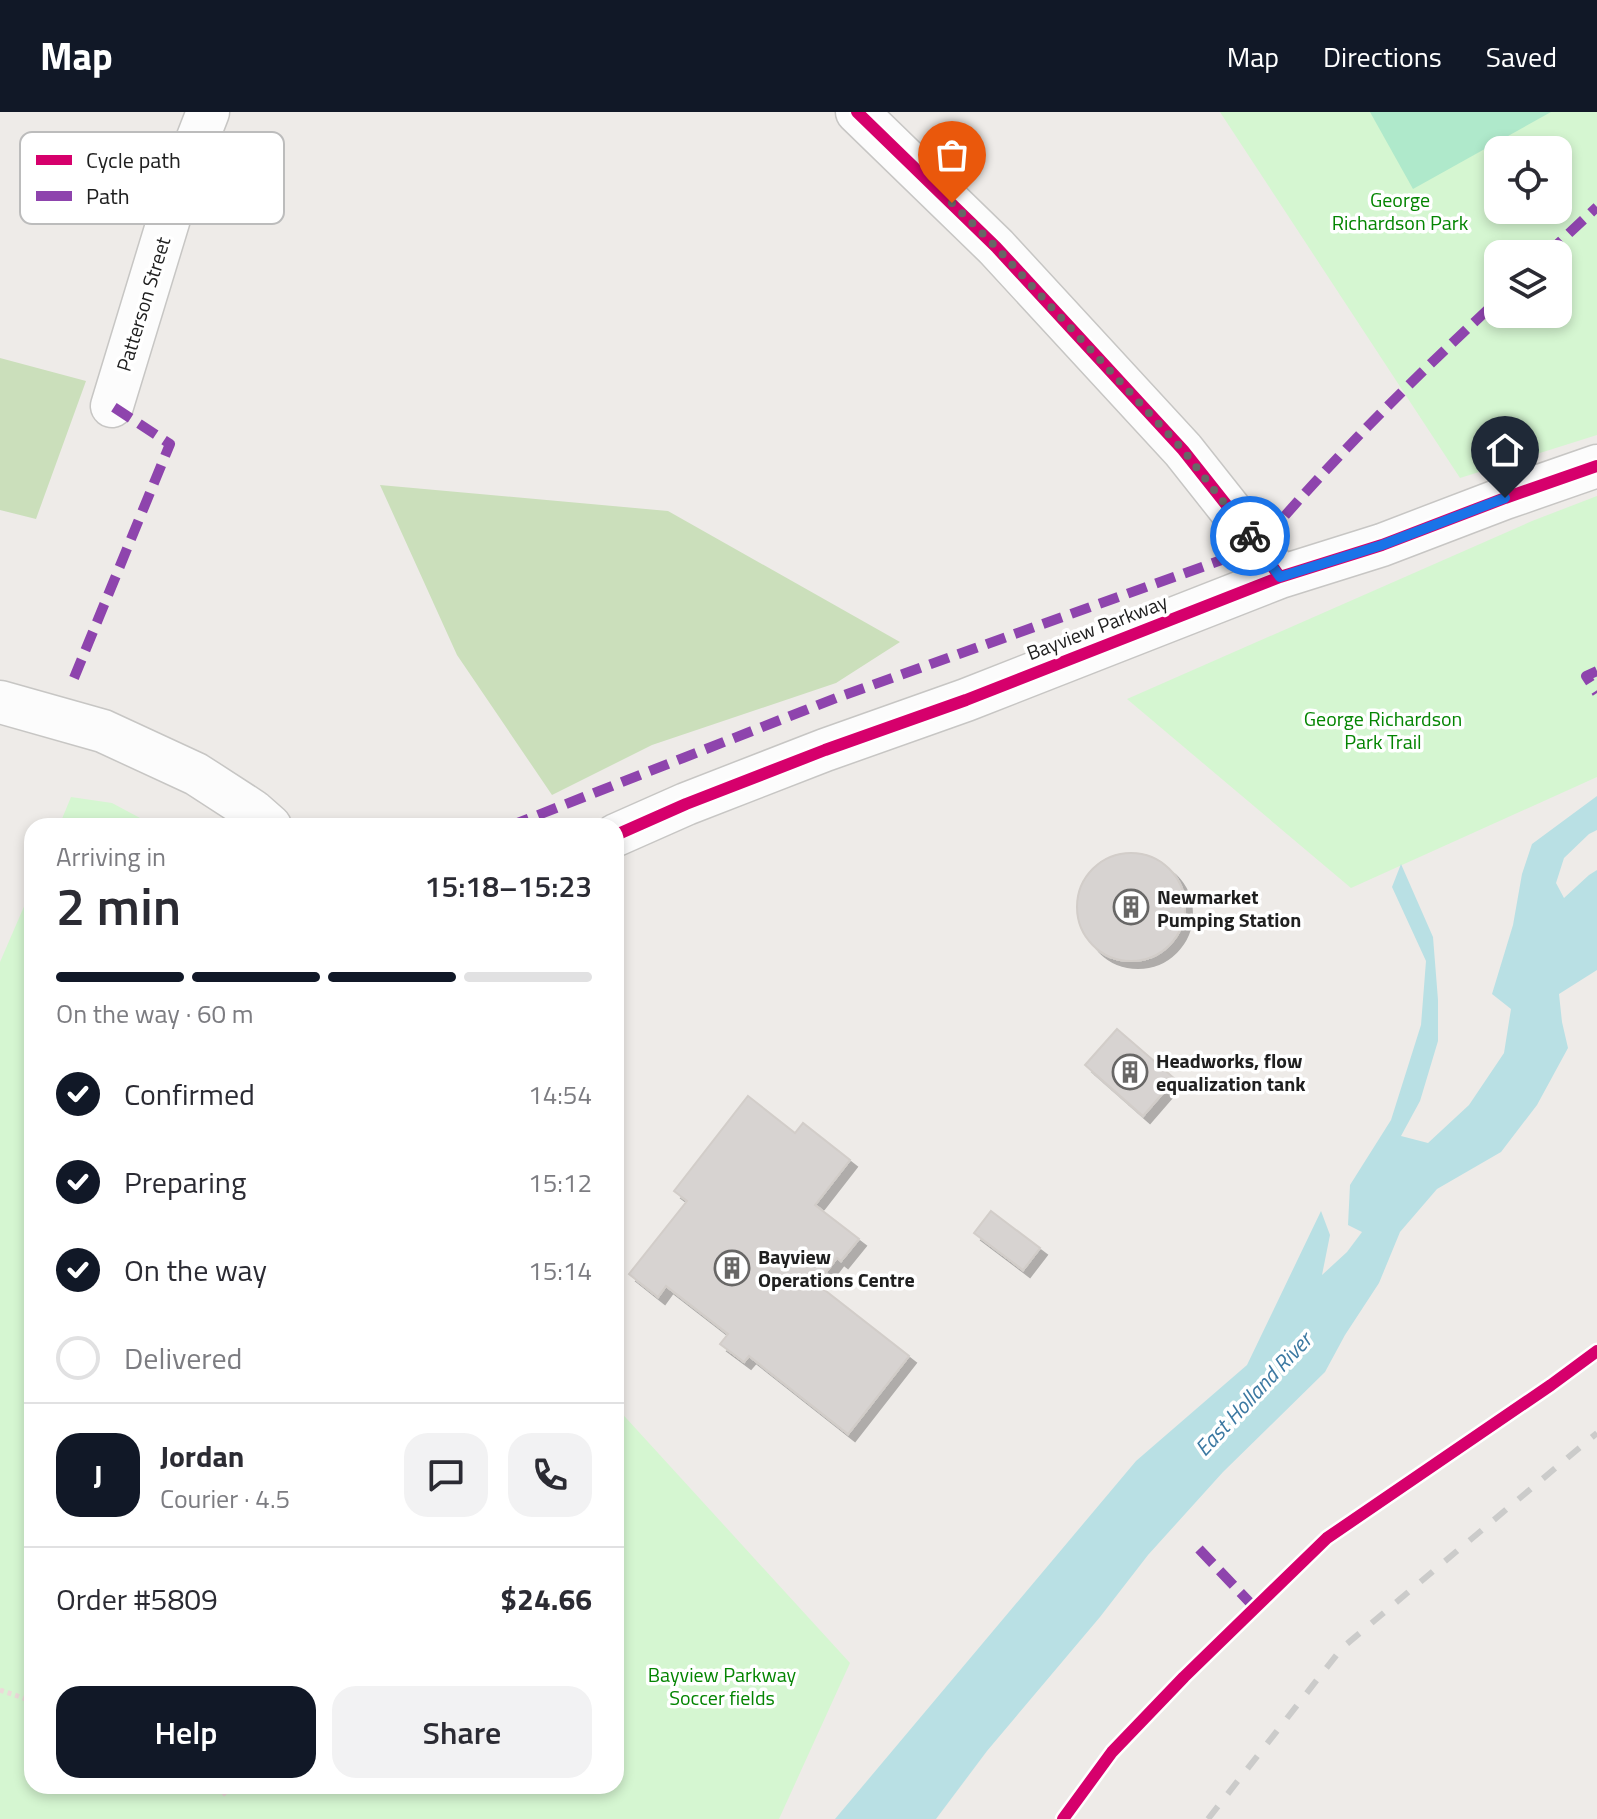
<!DOCTYPE html>
<meta charset="utf-8">
<style>
:root{--surface:#fff;--page:#f2f2f3;--text:#2b2b33;--muted:#7c7c81;--line:#e1e1e2;--accent:#111827}
body{margin:0;font-family:"Titillium Web",sans-serif;background:var(--page);color:var(--text);height:100vh;display:flex;flex-direction:column;font-size:30px;white-space:nowrap}
*{box-sizing:border-box;margin:0}
p{font-size:26px;color:var(--muted)}
.icon{flex:none;width:44px;height:44px;fill:none;stroke:currentColor;stroke-width:2;stroke-linecap:round;stroke-linejoin:round}
.map{position:relative;flex:1;overflow:hidden}
.drawer{position:absolute;left:24px;top:706px;width:600px;height:976px;display:flex;flex-direction:column;background:var(--surface);border-radius:24px;box-shadow:0 4px 12px #0003}
.drawer>*{flex:none}
.fabs{position:absolute;left:1484px;top:24px;display:grid;gap:16px}
.fabs a{display:grid;place-items:center;width:88px;height:88px;border-radius:16px;background:var(--surface);box-shadow:0 4px 12px #0003;font-size:40px}
.pin{position:absolute;display:grid;place-items:center;width:68px;height:68px;color:#fff;margin:-82px -34px;border-radius:50% 50% 50% 0;rotate:-45deg;box-shadow:0 0 8px #0007}
.pin .icon{rotate:45deg}
.courier{position:absolute;display:grid;place-items:center;width:80px;height:80px;margin:-40px;border:6px solid #1a73e8;border-radius:50%;background:#fff;color:#222;box-shadow:0 2px 10px #0007}
.head em{font-style:normal;font-weight:600}
.head div{display:flex;flex-direction:column-reverse}
.head{display:flex;align-items:center;justify-content:space-between;height:136px;padding:0 32px}
h1{font-size:52px;font-weight:600;line-height:60px}
.bar{display:grid;grid-template-columns:repeat(4,1fr);gap:12px 8px;align-content:center;height:96px;padding:0 32px}
.bar i{height:10px;border-radius:6px;background:var(--line)}
.bar .active{background:var(--accent)}
.bar p{grid-column:span 4}
.line{display:flex;align-items:center;gap:20px;padding:0 32px;border-top:2px solid var(--line)}
.line div{flex:1}
.round{display:grid;place-items:center;flex:none;width:84px;height:84px;border-radius:24px;background:var(--page)}
ol{padding:0 32px;list-style:none}
li{display:flex;align-items:center;gap:24px;height:88px}
li p{margin-inline-start:auto}
li .icon{padding:8px;border-radius:50%;background:var(--accent);color:#fff;stroke-width:4}
li:last-child{color:var(--muted)}
li i{width:44px;height:44px;border:4px solid var(--line);border-radius:50%}
.cta{display:flex;gap:16px;margin-top:auto;padding:16px 32px}
.cta a{flex:1;height:92px;border-radius:24px;background:var(--accent);color:#fff;font-size:32px;font-weight:600;line-height:92px;text-align:center}
.cta a+a{background:var(--page);color:var(--text)}
header{display:flex;align-items:center;gap:48px;box-sizing:border-box;height:112px;padding:0 40px;background:var(--accent);color:#fff}
header strong{font-size:38px}
nav{display:flex;gap:44px;margin-inline-start:auto;font-size:28px}
.map>svg:first-child{display:block}
</style>
<header>
<strong>Map</strong>
<nav><a>Map</a><a>Directions</a><a>Saved</a></nav>
</header>
<div class="map">
<svg width="1597" height="1707" viewBox="0 0 1597 1707">
<defs>
<filter id="shadow"><feDropShadow dx="7" dy="7" stdDeviation="0" flood-color="#0004"/></filter>
</defs>
<rect width="100%" height="100%" fill="#eeebe8"/>
<!-- forest -->
<path fill="#cbdfbb" d="M0,246L86,269L36,407L0,398Z
M380,373L668,399L900,530L836,571L652,633L552,683L457,543Z"/>
<!-- park -->
<path fill="#d5f6d1" fill-rule="evenodd" d="M1220,0H1597V323L1460,366ZM1498,38H1558V98H1498ZM1498,142H1558V202H1498Z
M1597,384V665L1351,776L1127,587L1532,409Z
M71,685L112,691L155,714H59Z
M32,776V1674H616V1295L850,1551L779,1707H0V850Z"/>
<!-- pitch -->
<path fill="#afe9cb" d="M1370,0H1551L1413,77Z"/>
<!-- water -->
<path fill="#b9e0e4" d="M1597,684V718L1589,722L1564,746L1556,771L1564,786L1589,763L1597,758V858L1559,882L1562,910L1568,936L1537,993L1501,1040L1437,1077L1400,1120L1379,1171L1345,1223L1325,1260L1223,1360L1148,1443L1100,1505L987,1639L936,1707H835L1136,1349L1247,1253L1321,1099L1330,1123L1322,1163L1347,1140L1362,1120L1348,1113L1350,1073L1391,1008L1421,913L1426,849L1392,775L1401,752L1433,825L1438,888V929L1420,989L1401,1024L1428,1031L1469,993L1504,941L1511,897L1492,882L1513,813L1522,762L1532,732Z"/>
<!-- building -->
<path fill="#d7d3d1" stroke="#d2cdc9" stroke-width="2" filter="url(#shadow)" d="M1077 795a54 54 0 1 1 108 0a54 54 0 1 1-108 0Z
M1117,917L1175,967L1143,1004L1085,953Z
M748,984L795,1021L803,1011L850,1048L815,1093L859,1127L841,1149L837,1146L817,1172L909,1244L848,1322L749,1244L744,1250L720,1232L728,1222L666,1174L658,1185L629,1162L687,1089L674,1079Z
M991,1099L1040,1136L1023,1158L974,1121Z"/>
<g fill="none" stroke-linecap="round" stroke-linejoin="round">
<!-- minor casing -->
<g stroke="#c7c6c4" stroke-width="45">
<path id="minor" d="M857,0L996,135L1183,338L1240,410L1280,465
M112,294L178,77L208,0
M0,590L103,619L196,662L253,699L270,714
M616,723L686,692L825,638L966,588L1280,465L1382,433L1505,386L1597,354"/>
</g>
<!-- path -->
<path stroke="#ecd9d9" stroke-width="5" stroke-dasharray="4 4" stroke-linecap="butt" d="M0,1578L32,1589
M218,1674L226,1683"/>
<!-- minor -->
<use href="#minor" stroke="#fcfcfc" stroke-width="42"/>
<!-- rail -->
<path stroke="#cbcbca" stroke-width="6" stroke-dasharray="16 16" stroke-linecap="butt" d="M1208,1707L1342,1536L1597,1321"/>
<!-- quiet -->
<path stroke="#8e44ad" stroke-width="10" stroke-dasharray="20 10" stroke-linecap="butt" d="M1547,142L1597,95
M1597,559L1586,564L1597,581
M74,566L170,332L112,294
M510,714L836,586L1258,435C1332,347 1414,266 1498,188
M1199,1437L1255,1496"/>
<!-- cycleway casing -->
<g stroke="#fff" stroke-width="17">
<path id="cycleway" d="M857,0L996,135L1183,338L1240,410L1280,465
M616,723L686,692L825,638L966,588L1280,465L1382,433L1505,386L1597,354
M1063,1707L1112,1640L1184,1565L1327,1426L1551,1273L1597,1239"/>
</g>
<!-- cycleway -->
<use href="#cycleway" stroke="#d6006c" stroke-width="12"/>
</g>
<g fill="none" stroke-linecap="round" stroke-linejoin="round">
<!-- done -->
<path stroke="#686766" stroke-width="8" stroke-dasharray="0 14.4" d="M952,91L996,135L1183,338L1250,424"/>
<!-- route -->
<path stroke="#1a73e8" stroke-width="10" d="M1250,424L1280,465L1382,433L1505,386"/>
</g>
<!-- icons -->
<defs>
<g id="building-ring" transform="scale(1.8)"><circle r="9.5" fill="#fff" stroke="#686766" stroke-width="1.5"/><path d="M-4-6H4V6H1V3H-1V6H-4ZM-2.5-4.3h1.7v1.8h-1.7ZM.8-4.3h1.7v1.8H.8ZM-2.5-1h1.7V.8h-1.7ZM.8-1h1.7V.8H.8Z" fill="#686766"/></g>
</defs>
<g fill-rule="evenodd">
<use href="#building-ring" x="1131" y="795"/>
<use href="#building-ring" x="1130" y="960"/>
<use href="#building-ring" x="732" y="1156"/>
</g>
<g text-anchor="middle" dominant-baseline="central" stroke-width="7" stroke-linejoin="round" paint-order="stroke">
<!-- park labels -->
<g font-size="20" fill="#048502" stroke="#fff">
<text x="1400" y="87">George<tspan x="1400" dy="23">Richardson Park</tspan></text>
<text x="1383" y="606">George Richardson<tspan x="1383" dy="23">Park Trail</tspan></text>
<text x="722" y="1562">Bayview Parkway<tspan x="722" dy="23">Soccer fields</tspan></text>
</g>
<!-- street labels -->
<g font-size="20" fill="#202020" stroke="#fff">
<text transform="translate(143 192) rotate(-73)">Patterson Street</text>
<text transform="translate(1097 515) rotate(-21)">Bayview Parkway</text>
</g>
<!-- poi labels -->
<g font-size="20" font-weight="bold" fill="#202020" stroke="#fff" text-anchor="start">
<text x="1157" y="784">Newmarket<tspan x="1157" dy="23">Pumping Station</tspan></text>
<text x="1156" y="948">Headworks, flow<tspan x="1156" dy="23">equalization tank</tspan></text>
<text x="758" y="1144">Bayview<tspan x="758" dy="23">Operations Centre</tspan></text>
</g>
<!-- water labels -->
<g font-size="22" font-style="italic" fill="#3b78a1" stroke="#fff">
<text transform="translate(1253 1282) rotate(-47)">East Holland River</text>
</g>
</g>
<!-- legend -->
<rect x="20" y="20" width="264" height="92" rx="12" fill="#fff" stroke="#bcbcbc" stroke-width="2"/>
<rect x="36" y="43" width="36" height="10" fill="#d6006c"/>
<rect x="36" y="79" width="36" height="10" fill="#8e44ad"/>
<g font-size="22" fill="#202020">
<text x="86" y="56">Cycle path</text>
<text x="86" y="92">Path</text>
</g>
</svg>
<div class="fabs">
<a><svg class="icon" aria-label="locate" viewBox="0 0 24 24"><circle cx="12" cy="12" r="6"/><path d="M12 2v4M12 18v4M2 12h4M18 12h4"/></svg></a>
<a><svg class="icon" aria-label="layers" viewBox="0 0 24 24"><path d="M12 4l9 5-9 5-9-5zM3 14l9 5 9-5"/></svg></a>
</div>
<div class="pin" style="left:952px;top:91px;background:#ea580c"><svg class="icon" aria-label="bag" viewBox="0 0 24 24"><path d="M5 8h14l-1 12H6zM9 8a3 3 0 0 1 6 0"/></svg></div>
<div class="pin" style="left:1505px;top:386px;background:#1f2937"><svg class="icon" aria-label="home" viewBox="0 0 24 24"><path d="M3 11l9-7 9 7M6 9v11h12V9"/></svg></div>
<div class="courier" style="left:1250px;top:424px"><svg class="icon" aria-label="bike" viewBox="0 0 24 24"><circle cx="6" cy="16" r="4"/><circle cx="18" cy="16" r="4"/><path d="M6 16l4-8h5l3 8M10 8l3 8H6M13 5h3"/></svg></div>
<section class="drawer">
<div class="head"><div><h1>2 min</h1><p>Arriving in</p></div><em>15:18–15:23</em></div>
<div class="bar"><i class="active"></i><i class="active"></i><i class="active"></i><i></i><p>On the way · 60 m</p></div>
<ol>
<li><svg class="icon" aria-label="check" viewBox="0 0 24 24"><path d="M5 12l5 5 9-10"/></svg>Confirmed<p>14:54</p></li>
<li><svg class="icon" aria-label="check" viewBox="0 0 24 24"><path d="M5 12l5 5 9-10"/></svg>Preparing<p>15:12</p></li>
<li><svg class="icon" aria-label="check" viewBox="0 0 24 24"><path d="M5 12l5 5 9-10"/></svg>On the way<p>15:14</p></li>
<li><i></i>Delivered</li>
</ol>
<div class="line" style="height:144px"><b class="round" style="background:var(--accent);color:#fff">J</b><div><b>Jordan</b><p>Courier · 4.5</p></div><a class="round"><svg class="icon" aria-label="chat" viewBox="0 0 24 24"><path d="M4 5h16v11H9l-5 4z"/></svg></a><a class="round"><svg class="icon" aria-label="phone" viewBox="0 0 24 24"><path d="M5 4h4l2 5-3 2q2 4 5 5l2-3 5 2v4C11 20 4 13 5 4z"/></svg></a></div>
<div class="line" style="height:104px"><div>Order #5809</div><b>$24.66</b></div>
<div class="cta"><a>Help</a><a>Share</a></div>
</section>
</div>
